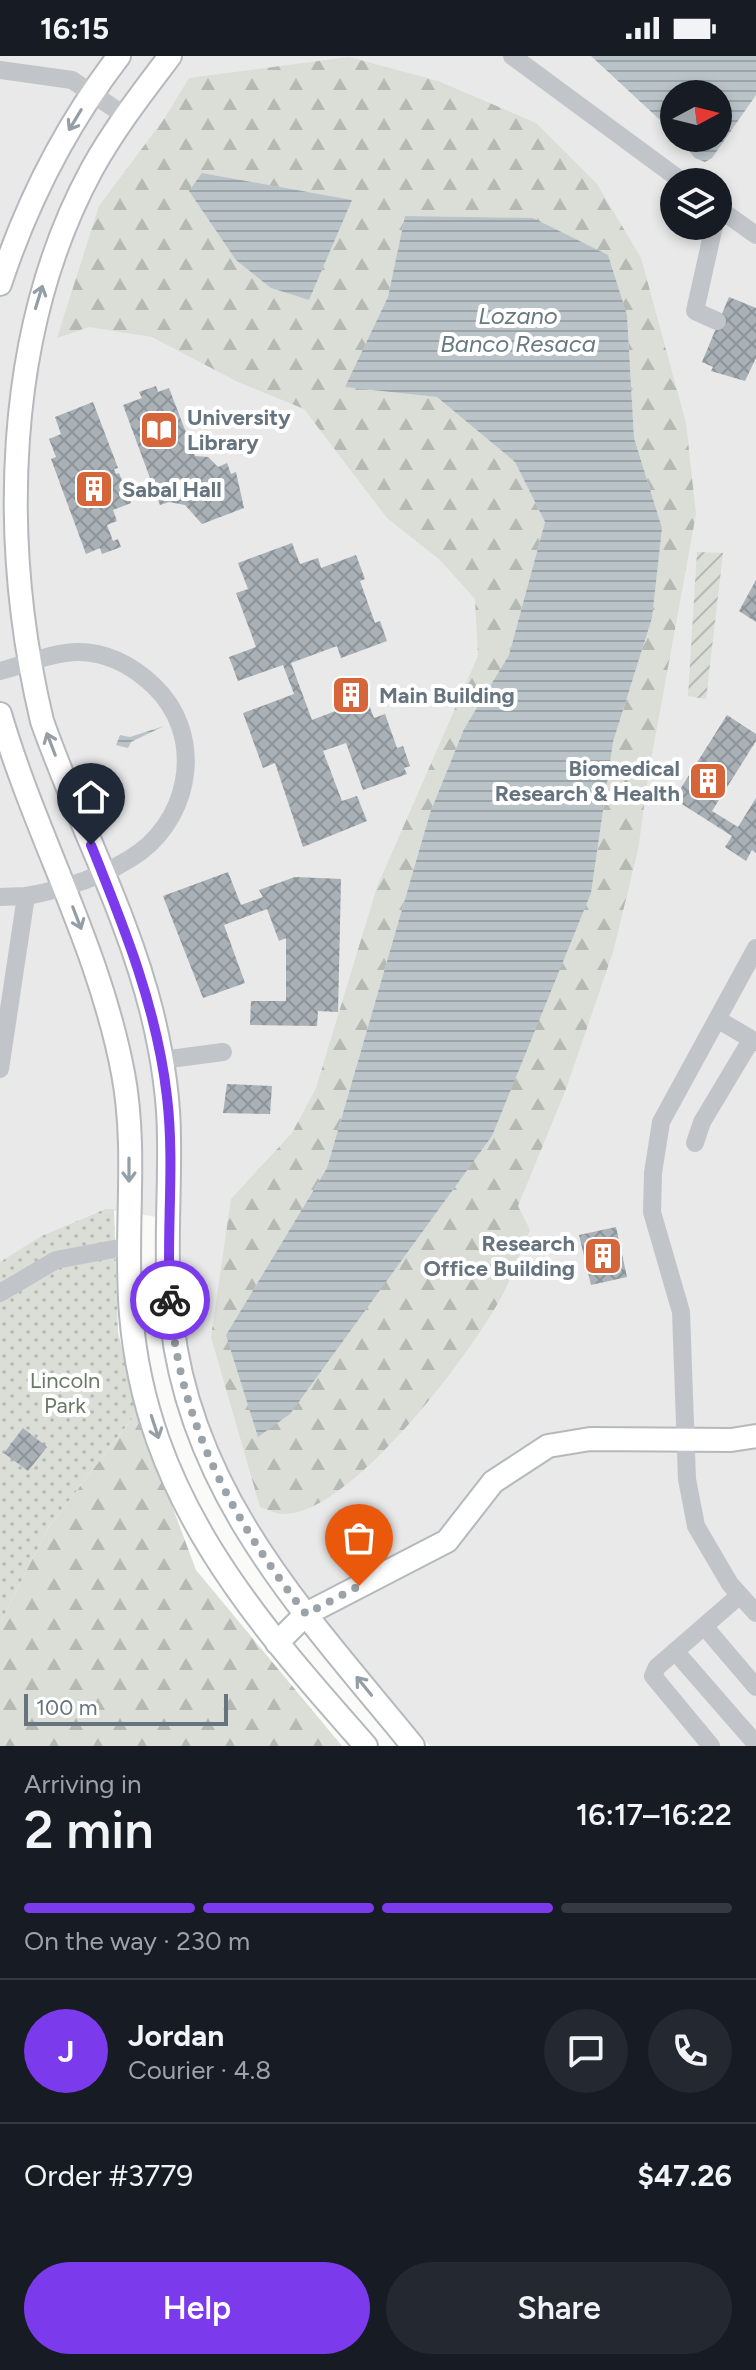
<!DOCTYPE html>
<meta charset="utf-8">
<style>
:root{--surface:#171b24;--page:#242831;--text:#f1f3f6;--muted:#9ea1a6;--line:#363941;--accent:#7c3aed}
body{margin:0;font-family:Figtree,sans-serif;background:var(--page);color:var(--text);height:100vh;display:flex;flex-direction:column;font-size:30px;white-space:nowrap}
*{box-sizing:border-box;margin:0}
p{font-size:26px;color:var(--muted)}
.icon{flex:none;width:44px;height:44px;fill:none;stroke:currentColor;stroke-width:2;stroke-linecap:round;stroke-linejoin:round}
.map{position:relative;height:1690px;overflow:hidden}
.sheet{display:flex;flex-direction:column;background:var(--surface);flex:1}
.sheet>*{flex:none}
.needle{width:52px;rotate:83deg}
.tools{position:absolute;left:660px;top:24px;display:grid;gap:16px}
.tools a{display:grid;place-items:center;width:72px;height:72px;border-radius:50%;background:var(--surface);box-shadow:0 4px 12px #0003;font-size:40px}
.scale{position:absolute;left:24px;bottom:20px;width:204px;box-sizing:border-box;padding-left:8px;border:4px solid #667480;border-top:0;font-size:22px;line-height:28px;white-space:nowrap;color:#667480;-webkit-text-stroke:6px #fff;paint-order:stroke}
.pin{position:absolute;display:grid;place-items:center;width:68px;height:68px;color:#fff;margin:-82px -34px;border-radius:50% 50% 50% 0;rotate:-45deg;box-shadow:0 0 8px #0007}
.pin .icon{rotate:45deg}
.courier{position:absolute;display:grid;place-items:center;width:80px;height:80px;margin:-40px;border:6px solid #7c3aed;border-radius:50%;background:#fff;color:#222;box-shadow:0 2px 10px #0007}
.headline em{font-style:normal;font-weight:600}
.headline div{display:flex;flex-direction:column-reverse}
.headline{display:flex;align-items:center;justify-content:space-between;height:136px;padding:0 24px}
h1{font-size:52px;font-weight:600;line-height:60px}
.bar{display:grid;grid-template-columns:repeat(4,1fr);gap:12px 8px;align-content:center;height:96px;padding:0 24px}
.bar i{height:10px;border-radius:6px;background:var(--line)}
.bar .current{background:var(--accent)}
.bar p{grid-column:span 4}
.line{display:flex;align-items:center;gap:20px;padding:0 24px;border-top:2px solid var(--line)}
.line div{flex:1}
.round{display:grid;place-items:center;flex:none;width:84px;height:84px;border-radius:42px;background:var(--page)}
.primary-button{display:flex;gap:16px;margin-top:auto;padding:16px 24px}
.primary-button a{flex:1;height:92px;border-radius:48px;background:var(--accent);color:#fff;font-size:32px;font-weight:600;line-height:92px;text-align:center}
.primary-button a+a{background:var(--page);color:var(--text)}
.status{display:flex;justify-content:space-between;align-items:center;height:56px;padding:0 40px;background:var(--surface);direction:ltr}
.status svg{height:22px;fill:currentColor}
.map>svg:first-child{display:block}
</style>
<div class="status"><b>16:15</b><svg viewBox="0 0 49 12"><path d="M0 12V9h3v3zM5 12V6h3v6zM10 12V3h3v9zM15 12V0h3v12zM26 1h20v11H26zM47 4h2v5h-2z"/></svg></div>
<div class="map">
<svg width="756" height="1690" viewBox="0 0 756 1690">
<defs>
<pattern id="forest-firs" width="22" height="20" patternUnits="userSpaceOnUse" patternTransform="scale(2)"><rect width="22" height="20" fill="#daded7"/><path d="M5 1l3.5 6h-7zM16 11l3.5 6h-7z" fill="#b5b9b4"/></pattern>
<pattern id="park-dots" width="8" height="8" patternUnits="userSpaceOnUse" patternTransform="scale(2)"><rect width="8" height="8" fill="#daded7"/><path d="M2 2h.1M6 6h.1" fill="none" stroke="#b5b9b4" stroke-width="1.8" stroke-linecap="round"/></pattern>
<pattern id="garden-furrows" width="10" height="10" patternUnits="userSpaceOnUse" patternTransform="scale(2)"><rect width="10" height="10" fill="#daded7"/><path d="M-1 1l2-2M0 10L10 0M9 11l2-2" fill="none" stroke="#b5b9b4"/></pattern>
<pattern id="water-rules" width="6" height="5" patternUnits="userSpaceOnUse" patternTransform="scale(2)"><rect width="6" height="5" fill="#bac4c8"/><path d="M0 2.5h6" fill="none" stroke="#9ba4a8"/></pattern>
<pattern id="building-cross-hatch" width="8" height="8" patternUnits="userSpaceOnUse" patternTransform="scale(2)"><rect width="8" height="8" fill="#a9b0b6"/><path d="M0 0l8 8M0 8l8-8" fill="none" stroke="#8d9499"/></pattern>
</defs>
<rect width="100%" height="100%" fill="#fafaf8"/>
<!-- built -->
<path fill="#e8e9e8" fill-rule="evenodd" d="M0,0H756V1690H430L272,1504L202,1370L179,1258L177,1164L104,1153L41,1180L0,1206ZM674,38H718V82H674ZM674,126H718V170H674Z"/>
<!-- forest -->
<path fill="url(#forest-firs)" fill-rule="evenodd" d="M349,1L438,25L536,67L597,128L641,202L686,367L696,458L649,715L638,794L613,896L566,1033L518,1150L530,1174C519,1198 511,1225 498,1247C468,1301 349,1460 283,1458C276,1458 267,1453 260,1451L211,1281L231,1143L292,1077L316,1032L377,831L478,600L475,543L440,504L387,462L304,353L238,326L152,281L89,271L57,282L99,150L164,63L189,22ZM202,117L351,144L309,244L271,232ZM405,161L627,259L634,382L662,472L652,562L613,686L591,837L226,1279L327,1112L430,757L464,673L509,599L545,466L515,406L437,341L346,330L388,241Z
M137,1356L196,1514L342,1690H0V1567L48,1472Z"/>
<!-- park -->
<path fill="url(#park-dots)" d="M105,1153H114L118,1276L137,1356L48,1472L0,1567V1206L41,1180Z"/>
<!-- garden -->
<path fill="url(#garden-furrows)" d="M697,496L723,497L706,643L688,640Z"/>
<!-- water -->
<path fill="url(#water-rules)" d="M591,0H756V39L712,102L705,106L695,102L678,82H718V38H674V77Z
M202,117L352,144L309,244L271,232L236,204L189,135Z
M405,160L533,162L608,199L627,259L634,382L662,472L652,562L613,686L591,837L492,1080L290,1358L258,1381L226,1279L327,1112L430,757L464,673L509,599L545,466L515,406L437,341L345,331L388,241Z
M164,670L131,686L128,692L116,689L120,679L130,681Z"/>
<!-- building -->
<path fill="url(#building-cross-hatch)" d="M729,241L756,252V302L745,325L711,315L713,311L702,306Z
M156,330L158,336L169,332L195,400L208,401L218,411L227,407L231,418L236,416L244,452L202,468L185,449L169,446L160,449L123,349L142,342L139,336Z
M93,346L118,412L114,413L116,418L119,417L131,447L113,454L117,465L107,469L113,485L118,483L121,491L102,498L100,492L86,498L51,403L56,401L49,383L61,378L55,361Z
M292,487L300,508L318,502L321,512L356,499L365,523L360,525L375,567L380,565L387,585L341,602L337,590L291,607L312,664L338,654L333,641L362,630L374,662L385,658L397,692L403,690L410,710L404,712L407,718L363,734L346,687L323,695L342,745L357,740L367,765L303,791L275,707L263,712L243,657L294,638L283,609L238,625L229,601L256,591L236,537L248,533L238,507Z
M756,524V566L739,555Z
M727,659L756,678V685L712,755L738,771L756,742V797L752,794L746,805L725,791L732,780L674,743Z
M228,816L241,849L263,841L259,834L295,821L341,823L338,956L318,955L317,970L250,969L251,945H286V882L279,885L267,853L224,869L245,927L203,942L163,840Z
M227,1028L272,1030L270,1058L223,1057Z
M616,1171L627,1221L591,1229L579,1179Z
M23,1372L47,1391L28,1415L4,1397Z"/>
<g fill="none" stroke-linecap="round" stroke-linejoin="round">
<!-- major casing -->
<g stroke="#b5b9bd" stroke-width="26">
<path id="major" d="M170,0C142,37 114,73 92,113C3,277 0,488 42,665C76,762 127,856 152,957C162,998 169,1040 169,1083C170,1144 164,1206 172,1267C192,1441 307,1560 413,1690
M0,228C27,146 66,69 119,0
M0,658C36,781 99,890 123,1017C138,1096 124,1179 131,1258C146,1440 251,1560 366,1690
M277,1587L306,1558L447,1485L493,1426L548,1390L590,1383L731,1384L756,1380"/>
</g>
<!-- minor -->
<path stroke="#c1c5c9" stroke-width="18" d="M512,0L683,126
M0,14L72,24L124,59
M718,152L756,179
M714,170L695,255L717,265
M0,615C24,609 53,596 78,596C108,596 133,610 154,630C203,677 193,756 140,796C109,819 62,834 26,840L0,1013
M0,841L26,840
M756,892L661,1066L653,1117L652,1156L681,1256L687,1423L696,1470L730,1528L756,1557
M717,963L756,986
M162,1004L223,996
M695,1087L702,1066L751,984
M0,1237L56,1204L130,1190
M704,1570L756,1631
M675,1595L756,1688
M711,1690L653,1620L657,1611L740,1539"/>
<!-- major -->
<use href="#major" stroke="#fff" stroke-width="22"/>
</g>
<!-- one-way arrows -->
<defs><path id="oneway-shaft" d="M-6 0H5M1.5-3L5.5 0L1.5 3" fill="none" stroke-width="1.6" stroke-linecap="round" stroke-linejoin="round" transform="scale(2)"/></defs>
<g stroke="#949ea6">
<use href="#oneway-shaft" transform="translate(75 64) rotate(121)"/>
<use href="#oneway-shaft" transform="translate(39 241) rotate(-73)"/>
<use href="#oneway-shaft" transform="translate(51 688) rotate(-111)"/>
<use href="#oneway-shaft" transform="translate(77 862) rotate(69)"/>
<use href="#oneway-shaft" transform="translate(129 1114) rotate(90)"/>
<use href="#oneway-shaft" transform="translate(155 1371) rotate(72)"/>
<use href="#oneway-shaft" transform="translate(364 1630) rotate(-129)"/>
</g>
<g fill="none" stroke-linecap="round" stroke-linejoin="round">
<!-- done -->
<path stroke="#9aa3aa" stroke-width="8" stroke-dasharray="0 14.4" d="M170,1244C178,1364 233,1465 306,1558L359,1530"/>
<!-- route -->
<path stroke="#7c3aed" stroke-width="10" d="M91,789C124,871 157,952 167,1041C175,1108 166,1176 170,1244"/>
</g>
<!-- icons -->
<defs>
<g id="library-square" transform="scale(2)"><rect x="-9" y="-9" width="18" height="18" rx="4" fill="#d7653a" stroke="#fff"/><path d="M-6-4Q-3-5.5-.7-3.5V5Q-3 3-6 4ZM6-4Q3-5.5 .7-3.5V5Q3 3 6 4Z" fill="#fff"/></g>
<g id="building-square" transform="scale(2)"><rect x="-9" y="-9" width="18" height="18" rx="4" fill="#d7653a" stroke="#fff"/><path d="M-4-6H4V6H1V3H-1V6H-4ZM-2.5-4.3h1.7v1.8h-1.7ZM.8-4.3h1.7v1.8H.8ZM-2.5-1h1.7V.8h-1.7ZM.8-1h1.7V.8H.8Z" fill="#fff"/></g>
</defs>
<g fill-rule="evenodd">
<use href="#library-square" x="159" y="374"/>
<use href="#building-square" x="94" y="433"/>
<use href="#building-square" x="351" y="639"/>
<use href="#building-square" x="708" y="725"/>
<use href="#building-square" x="603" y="1200"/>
</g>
<g text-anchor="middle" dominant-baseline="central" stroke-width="8" stroke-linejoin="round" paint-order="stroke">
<!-- poi labels -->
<g font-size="22" font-weight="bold" fill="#667480" stroke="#fff" text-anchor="start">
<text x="187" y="361">University<tspan x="187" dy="25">Library</tspan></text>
<text x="122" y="433">Sabal Hall</text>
<text x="379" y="639">Main Building</text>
<text x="680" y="712" text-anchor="end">Biomedical<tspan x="680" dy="25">Research &amp; Health</tspan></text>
<text x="575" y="1187" text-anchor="end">Research<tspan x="575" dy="25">Office Building</tspan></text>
</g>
<!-- park labels -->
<g font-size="22" fill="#687965" stroke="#fff">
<text x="65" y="1324">Lincoln<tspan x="65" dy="25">Park</tspan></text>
</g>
<!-- water labels -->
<g font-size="24" font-style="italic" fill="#677981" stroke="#fff">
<text x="518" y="259">Lozano<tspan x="518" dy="28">Banco Resaca</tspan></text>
</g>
</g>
</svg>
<div class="tools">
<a><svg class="needle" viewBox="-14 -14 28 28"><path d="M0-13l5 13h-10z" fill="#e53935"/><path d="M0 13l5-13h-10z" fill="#9ea1a6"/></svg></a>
<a><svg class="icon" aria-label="layers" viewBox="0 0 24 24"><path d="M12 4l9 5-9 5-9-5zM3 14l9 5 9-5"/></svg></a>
</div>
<div class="scale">100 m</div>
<div class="pin" style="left:359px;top:1530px;background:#ea580c"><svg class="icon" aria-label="bag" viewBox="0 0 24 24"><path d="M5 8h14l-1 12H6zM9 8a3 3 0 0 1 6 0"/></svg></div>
<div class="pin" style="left:91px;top:789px;background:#1f2937"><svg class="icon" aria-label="home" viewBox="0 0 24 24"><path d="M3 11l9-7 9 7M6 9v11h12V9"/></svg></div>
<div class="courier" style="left:170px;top:1244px"><svg class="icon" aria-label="bike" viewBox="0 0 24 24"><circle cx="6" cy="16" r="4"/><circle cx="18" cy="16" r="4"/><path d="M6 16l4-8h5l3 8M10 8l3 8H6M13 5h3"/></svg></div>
</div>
<section class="sheet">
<div class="headline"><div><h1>2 min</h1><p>Arriving in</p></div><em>16:17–16:22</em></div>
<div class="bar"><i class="current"></i><i class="current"></i><i class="current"></i><i></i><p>On the way · 230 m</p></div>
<div class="line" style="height:144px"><b class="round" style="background:var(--accent);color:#fff">J</b><div><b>Jordan</b><p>Courier · 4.8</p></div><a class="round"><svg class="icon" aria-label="chat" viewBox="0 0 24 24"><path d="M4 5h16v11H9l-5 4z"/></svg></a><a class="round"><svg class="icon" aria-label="phone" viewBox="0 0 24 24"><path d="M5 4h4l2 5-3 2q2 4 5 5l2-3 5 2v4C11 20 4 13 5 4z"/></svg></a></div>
<div class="line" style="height:104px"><div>Order #3779</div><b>$47.26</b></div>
<div class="primary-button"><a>Help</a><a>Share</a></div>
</section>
